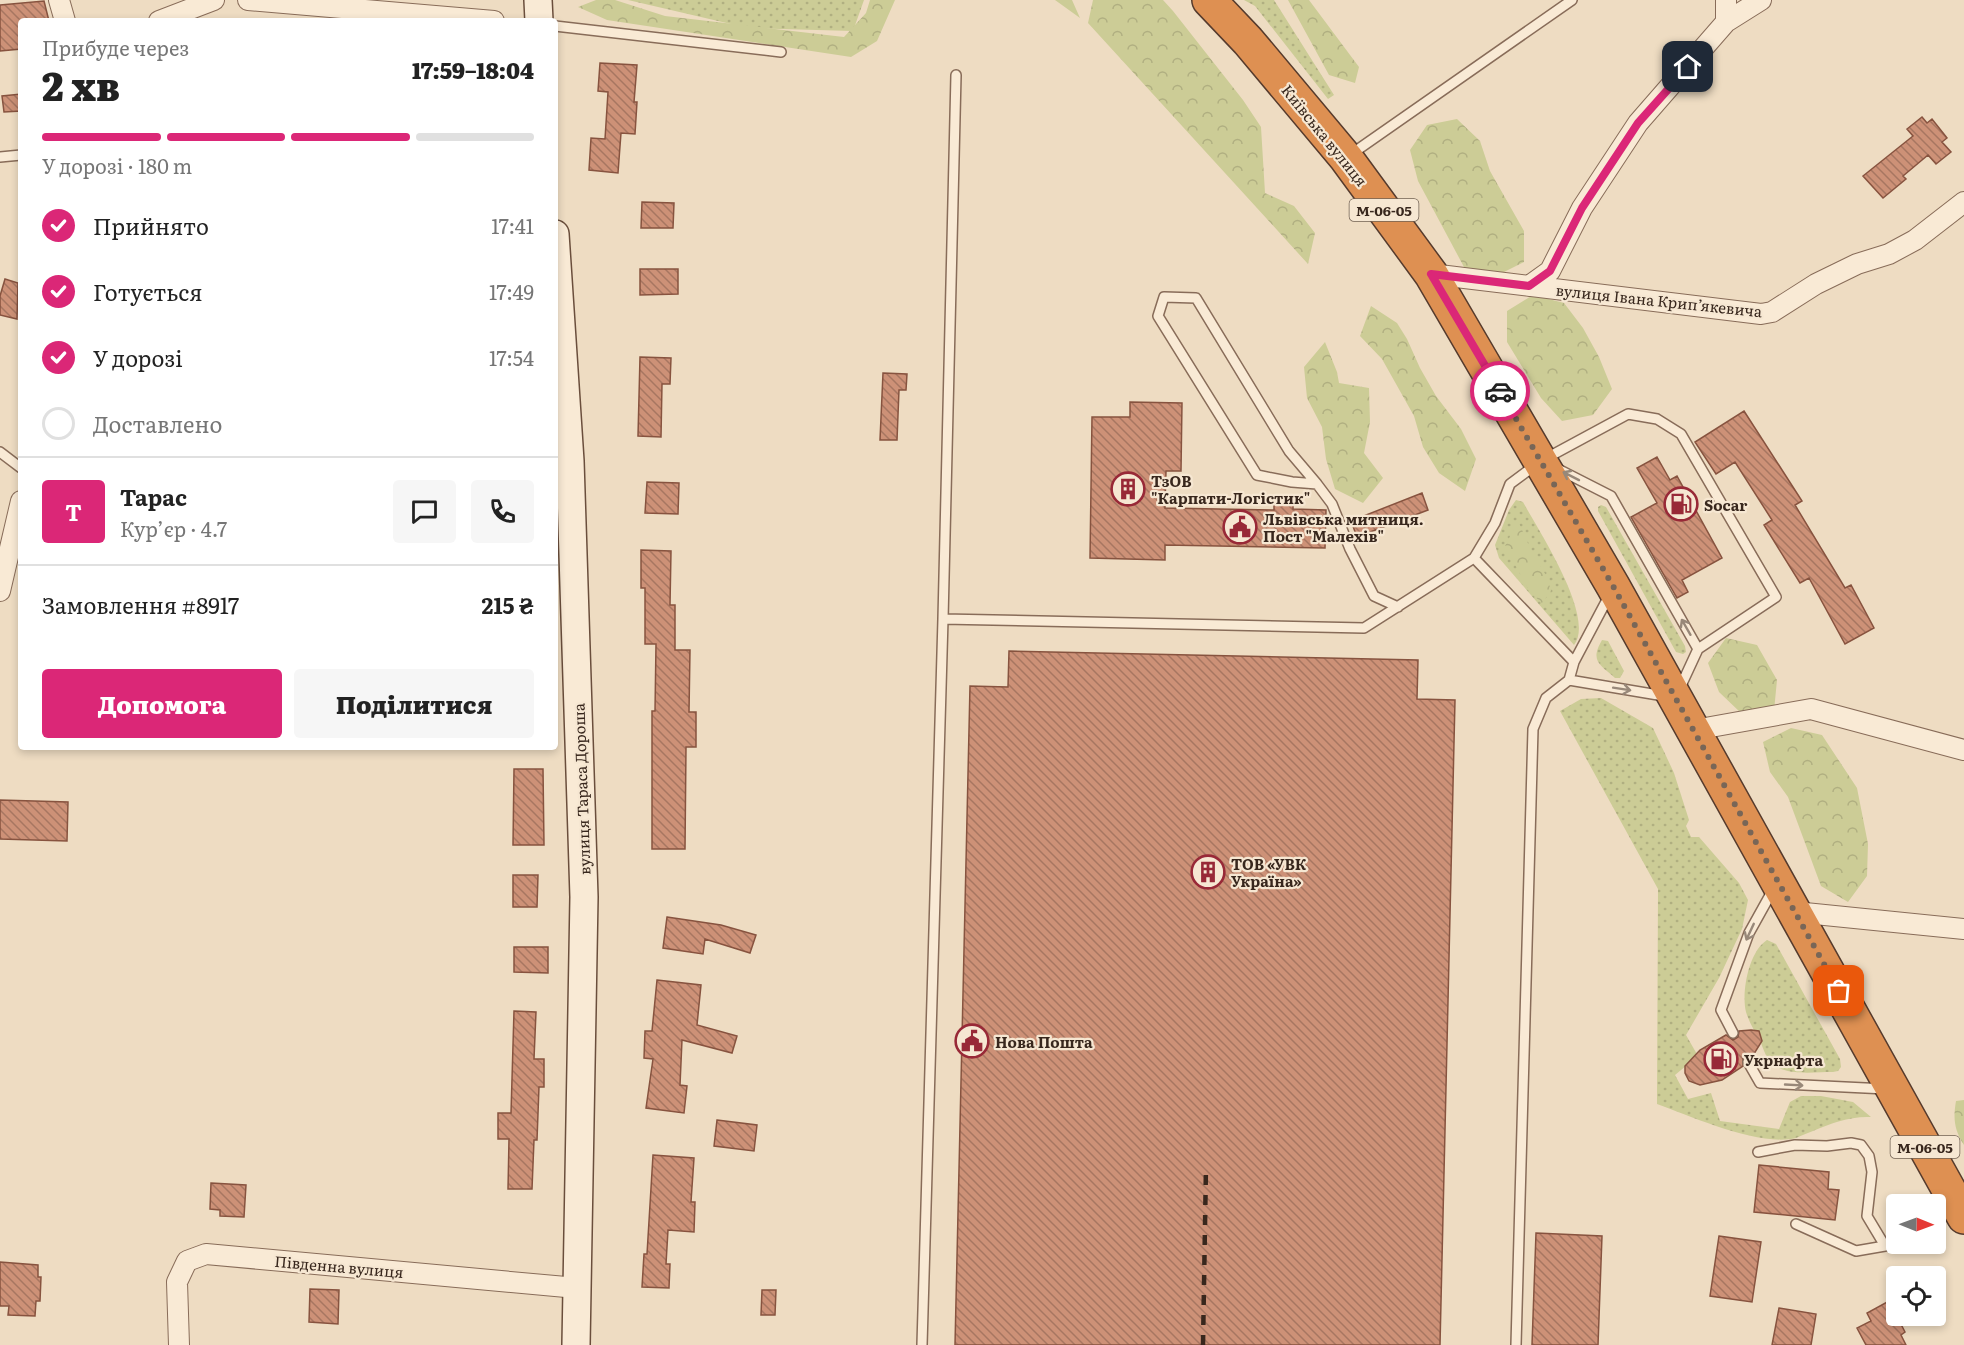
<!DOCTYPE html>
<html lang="uk">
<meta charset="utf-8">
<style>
:root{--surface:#fff;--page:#f6f6f6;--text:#222;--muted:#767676;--line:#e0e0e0;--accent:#db2777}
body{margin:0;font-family:Literata,serif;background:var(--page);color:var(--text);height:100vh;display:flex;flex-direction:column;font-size:22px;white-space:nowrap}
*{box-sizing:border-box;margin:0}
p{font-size:20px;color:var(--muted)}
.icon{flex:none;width:33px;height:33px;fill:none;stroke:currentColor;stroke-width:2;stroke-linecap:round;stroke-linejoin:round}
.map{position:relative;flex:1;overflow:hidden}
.sheet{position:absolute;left:18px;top:18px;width:540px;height:732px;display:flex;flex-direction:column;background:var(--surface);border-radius:6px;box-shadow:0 3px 9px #0003}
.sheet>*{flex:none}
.needle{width:39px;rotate:91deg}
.fabs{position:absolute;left:1886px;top:1194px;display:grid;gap:12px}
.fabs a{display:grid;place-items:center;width:60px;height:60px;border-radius:6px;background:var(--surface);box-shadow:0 3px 9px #0003;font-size:30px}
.pin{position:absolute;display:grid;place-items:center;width:51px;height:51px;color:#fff;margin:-26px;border-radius:12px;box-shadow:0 3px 9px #0006}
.courier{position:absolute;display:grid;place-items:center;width:60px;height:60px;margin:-30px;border:4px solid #db2777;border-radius:50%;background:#fff;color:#222;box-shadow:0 2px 8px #0007}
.overview em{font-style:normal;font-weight:800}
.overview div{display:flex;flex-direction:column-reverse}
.overview{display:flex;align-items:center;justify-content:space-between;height:102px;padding:0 24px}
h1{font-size:39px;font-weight:800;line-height:45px}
.bar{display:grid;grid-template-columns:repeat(4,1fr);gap:9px 6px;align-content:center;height:72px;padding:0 24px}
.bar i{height:8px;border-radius:4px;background:var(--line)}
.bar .current{background:var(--accent)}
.bar p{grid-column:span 4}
.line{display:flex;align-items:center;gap:15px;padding:0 24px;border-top:2px solid var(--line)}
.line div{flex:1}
.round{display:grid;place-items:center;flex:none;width:63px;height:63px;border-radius:6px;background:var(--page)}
ol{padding:0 24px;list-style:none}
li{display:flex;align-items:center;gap:18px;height:66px}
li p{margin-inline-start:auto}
li .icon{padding:6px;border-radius:50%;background:var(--accent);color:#fff;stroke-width:4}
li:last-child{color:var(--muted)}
li i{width:33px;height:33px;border:3px solid var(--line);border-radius:50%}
.primary-button{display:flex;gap:12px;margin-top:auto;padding:12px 24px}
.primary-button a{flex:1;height:69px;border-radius:6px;background:var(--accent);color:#fff;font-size:24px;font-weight:800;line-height:69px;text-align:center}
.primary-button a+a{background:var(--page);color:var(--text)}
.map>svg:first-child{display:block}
</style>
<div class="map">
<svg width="1964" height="1345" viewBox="0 0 1964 1345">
<defs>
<pattern id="grass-dots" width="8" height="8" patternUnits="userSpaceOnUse" patternTransform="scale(1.5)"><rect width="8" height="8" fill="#cccc96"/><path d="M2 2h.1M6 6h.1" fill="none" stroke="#b0af81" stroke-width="1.8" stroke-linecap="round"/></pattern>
<pattern id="forest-crowns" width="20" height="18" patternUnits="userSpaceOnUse" patternTransform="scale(1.5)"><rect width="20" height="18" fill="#cccc96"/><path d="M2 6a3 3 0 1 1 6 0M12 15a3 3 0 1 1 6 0" fill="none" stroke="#b0af81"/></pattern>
<pattern id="building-back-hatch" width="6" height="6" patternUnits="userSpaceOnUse" patternTransform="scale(1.5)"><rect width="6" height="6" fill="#cd9177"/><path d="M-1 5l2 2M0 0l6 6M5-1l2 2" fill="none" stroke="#a77661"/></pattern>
</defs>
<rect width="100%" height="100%" fill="#eedcc2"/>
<!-- grass -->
<path fill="url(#grass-dots)" d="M628,0H864L853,31L748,28Z
M1244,0H1274L1334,95L1328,99L1255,6Z
M1516,500L1523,502C1538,530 1596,617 1574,645L1499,558L1495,545L1509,510Z
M1601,505L1606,507L1685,646L1686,652L1683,654L1676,652L1598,511V507Z
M1602,640L1608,641L1624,671L1620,678H1615C1599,664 1590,661 1602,640Z
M1601,698L1653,728L1674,773L1689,820L1686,826L1691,837H1699L1739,883L1748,900L1742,929L1719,978L1686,1035L1698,1056L1675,1075L1688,1099L1711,1093L1720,1121L1779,1129L1790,1102L1801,1096H1821L1853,1102L1871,1117C1850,1116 1832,1123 1813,1131C1807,1133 1801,1136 1796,1138C1759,1147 1693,1117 1657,1104L1658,889L1560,711L1581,699Z
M1767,940L1776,944L1840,1059L1841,1067L1838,1071L1833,1072C1815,1072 1788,1076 1774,1065C1766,1059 1764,1050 1760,1041C1755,1032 1749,1022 1746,1012C1741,992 1749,951 1767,940Z"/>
<!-- forest -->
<path fill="url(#forest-crowns)" d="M596,0H615L665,16L844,37L866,13L870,0H895L877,41L851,57L607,20L578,7Z
M1055,0H1072L1080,18Z
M1093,0H1163L1173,11L1243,100L1261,127L1265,193L1294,206L1315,233L1308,264L1088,23Z
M1288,0H1309L1359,67L1355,83L1329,75Z
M1457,119L1480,141L1490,171L1524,231V262L1496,276L1464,267L1418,181L1410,150L1427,125Z
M1533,295L1564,303L1583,328L1599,357L1612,389L1593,415L1562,421L1541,398L1507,342V311Z
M1371,306L1397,323L1407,339L1420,368L1436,396L1461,429L1476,459L1465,491L1439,473L1423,447L1414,416L1382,359L1360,336Z
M1325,342L1337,372L1339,383L1369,388L1370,422L1364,453L1383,478L1363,503L1335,489L1326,459L1322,427L1307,398L1304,367Z
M1518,521L1531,550L1547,577L1551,591L1542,603L1530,592L1505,546Z
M1726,638L1757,645L1777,680L1774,711L1742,714L1719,692L1708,663Z
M1791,728L1822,735L1857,788L1868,844L1867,876L1848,902L1821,886L1788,797L1770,772L1763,742Z
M1964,1100V1145C1954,1130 1953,1118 1956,1101Z"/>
<!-- building -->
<path fill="url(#building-back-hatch)" stroke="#87533f" stroke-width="1.5" d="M44,1L49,21H21V49L0,51V5Z
M600,63L637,65L634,102H637L635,134L621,133L618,173L589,170L591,138L605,139L608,92L598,91Z
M21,94V111L4,112L2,96Z
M1922,117L1927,123L1932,119L1947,138L1942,142L1951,152L1936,164L1928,155L1903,176L1906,179L1883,198L1863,176L1913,136L1907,129Z
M642,202L674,203L673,228H641Z
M640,269H678V294L640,295Z
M5,279L18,283L17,319L0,315V296Z
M640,357L671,358L670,384H662L661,437L638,436Z
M883,373L907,374L906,390H899L897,440H880Z
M1130,402L1182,403L1181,471H1166L1165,508L1274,510V498H1293V509L1326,510L1325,548L1165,545V560L1090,558L1092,417H1130Z
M1744,411L1802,501L1795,505L1845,588L1851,585L1874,628L1845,644L1809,578L1800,583L1764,525L1772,520L1735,462L1716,474L1695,442Z
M1657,457L1670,480L1677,476L1722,558L1682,580L1688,592L1677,598L1631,517L1657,503L1637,468Z
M647,482L679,483L678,514L645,513Z
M1422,493L1428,510L1357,537L1351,521Z
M641,550L671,551L670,605H675V650H690L689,712H696V747H686L685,849H652V711H655L656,644H645V588H641Z
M1009,651L1418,660L1417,699L1455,700L1440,1345H955L970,686L1008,687Z
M514,769H543L544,845H513Z
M0,800L68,802L67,841L0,839Z
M513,875H538L537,907H513Z
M667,917L721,925L756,935L750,953L705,939L703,954L663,948Z
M514,947H548V973L514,972Z
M657,980L701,985L697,1025L737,1036L732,1053L682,1040L680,1085L687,1086L684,1113L646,1108L653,1059L644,1058L645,1031H652Z
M514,1011L536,1012L534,1059H544V1087H539L537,1140H534L532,1189H508L509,1139H498V1113H511Z
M1751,1030L1759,1031L1762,1041L1752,1057L1747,1055L1743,1058V1066L1722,1080L1700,1085L1689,1081L1685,1073V1066L1700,1050L1726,1035L1733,1040L1738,1037L1739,1031Z
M717,1120L757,1125L754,1151L714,1146Z
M653,1155L694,1158L691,1202H695L694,1232L668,1230L666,1264H670L669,1288L642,1287L644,1254H647Z
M1759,1165L1829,1172L1828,1189L1839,1190L1835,1220L1754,1212Z
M211,1183L246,1185L244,1217L220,1216V1210L210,1209Z
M1536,1233L1602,1236L1598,1345H1532Z
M1719,1236L1761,1242L1752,1302L1710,1296Z
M0,1262L38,1265V1277H41L40,1301H36L35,1316L8,1315L9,1306H0Z
M310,1289L339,1290L338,1324L309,1322Z
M762,1290H776L775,1315H761Z
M1889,1301L1905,1332L1901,1335L1906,1345H1866L1857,1328L1871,1321L1867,1313Z
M1779,1308L1816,1314L1811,1345H1772Z"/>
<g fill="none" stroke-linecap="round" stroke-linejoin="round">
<!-- lane casing -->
<g stroke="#886c59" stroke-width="12">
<path id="lane" d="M555,26L781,52
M1350,155L1572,0
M0,157L21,155
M0,452L21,468
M1556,468L1611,496L1698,649L1679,690
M1317,484L1292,482L1257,475L1158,316L1164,297L1196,298L1289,451L1317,484L1332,504L1350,549L1374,596L1398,607
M1474,558L1574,662
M943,619L1364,628L1474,558L1495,523L1510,484L1541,461L1628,414L1657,419L1681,434L1776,597L1698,649
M1569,680L1664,696
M1733,1033L1721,1010L1749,933L1774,888
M1748,1062L1760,1083L1886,1089
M1758,1152L1795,1145L1827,1146L1851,1143L1861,1145L1869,1156L1872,1172L1867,1216L1885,1246L1896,1240
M1935,1217L1952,1207
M1796,1224L1856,1251L1885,1246
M922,1345L943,619L956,75
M1516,1345L1533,729L1546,698L1569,680L1574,662L1610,594"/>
</g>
<!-- street casing -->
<g stroke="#886c59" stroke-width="22">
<path id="street" d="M59,0L65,21
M248,0L494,21
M1726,0V22
M159,21L214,0
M1431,274L1761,314L1772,312L1816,284L1857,264L1889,254L1915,240L1964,202
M1529,286L1550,271L1582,208L1638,123L1726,22L1761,0
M0,591L21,501
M1694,730L1811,709L1964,750
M1795,912L1964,929
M179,1345L177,1282L187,1261L206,1254L577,1288"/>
</g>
<!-- secondary casing -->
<g stroke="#6a4e3c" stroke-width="30">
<path id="secondary" d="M538,0L539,21
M555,234L570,461L584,897L576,1345"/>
</g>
<!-- highway casing -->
<g stroke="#563b2d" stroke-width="36">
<path id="highway" d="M1209,0L1248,41L1346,158L1431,274L1613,586L1964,1217"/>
</g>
<!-- lane -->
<use href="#lane" stroke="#f9ead5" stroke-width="9"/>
<!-- street -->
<use href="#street" stroke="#f9ead5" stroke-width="20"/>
<!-- secondary -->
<use href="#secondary" stroke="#f9ead5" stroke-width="27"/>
<!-- highway -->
<use href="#highway" stroke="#de9052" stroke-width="33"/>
<!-- rail -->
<path stroke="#38271d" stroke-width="4.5" stroke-dasharray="10 10" stroke-linecap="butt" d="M1203,1345L1206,1166"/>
</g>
<!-- one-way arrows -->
<defs><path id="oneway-shaft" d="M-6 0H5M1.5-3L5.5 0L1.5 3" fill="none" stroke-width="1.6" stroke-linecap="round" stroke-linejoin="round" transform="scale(1.5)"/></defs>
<g stroke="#988879">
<use href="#oneway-shaft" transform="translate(1571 476) rotate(-153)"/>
<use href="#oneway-shaft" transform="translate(1686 627) rotate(-120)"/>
<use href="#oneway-shaft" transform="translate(1622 689) rotate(9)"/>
<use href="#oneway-shaft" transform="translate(1750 932) rotate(115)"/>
<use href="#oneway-shaft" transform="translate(1794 1085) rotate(3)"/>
</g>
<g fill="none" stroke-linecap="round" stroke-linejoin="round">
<!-- done -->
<path stroke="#786657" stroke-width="6" stroke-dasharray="0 10.8" d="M1500,391L1613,586L1839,991"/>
<!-- route -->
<path stroke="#db2777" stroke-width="8" d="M1500,391L1431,274L1529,286L1550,271L1582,208L1638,123L1688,67"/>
</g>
<!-- icons -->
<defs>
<g id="building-ring" transform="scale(1.725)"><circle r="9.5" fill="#f6e7d2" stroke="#982937" stroke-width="1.5"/><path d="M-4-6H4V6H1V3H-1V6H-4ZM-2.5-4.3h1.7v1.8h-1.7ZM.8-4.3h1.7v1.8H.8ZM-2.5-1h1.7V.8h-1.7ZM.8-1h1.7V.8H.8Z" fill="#982937"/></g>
<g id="fuel-ring" transform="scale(1.725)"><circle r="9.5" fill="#f6e7d2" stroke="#982937" stroke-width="1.5"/><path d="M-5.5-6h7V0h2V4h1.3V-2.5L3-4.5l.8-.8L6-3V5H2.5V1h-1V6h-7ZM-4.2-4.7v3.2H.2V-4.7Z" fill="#982937"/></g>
<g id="civic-ring" transform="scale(1.725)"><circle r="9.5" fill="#f6e7d2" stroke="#982937" stroke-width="1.5"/><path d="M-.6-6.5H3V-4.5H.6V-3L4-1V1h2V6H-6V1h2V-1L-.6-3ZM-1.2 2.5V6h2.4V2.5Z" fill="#982937"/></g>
</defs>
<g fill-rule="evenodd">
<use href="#building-ring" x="1128" y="489"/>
<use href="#fuel-ring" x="1681" y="504"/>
<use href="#civic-ring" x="1240" y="527"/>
<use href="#building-ring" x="1208" y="872"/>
<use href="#civic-ring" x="972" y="1041"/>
<use href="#fuel-ring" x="1721" y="1059"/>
</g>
<g text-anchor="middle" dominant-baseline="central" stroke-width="4.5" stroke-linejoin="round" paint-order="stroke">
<!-- shield labels -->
<g fill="#f6e7d2" stroke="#716153" stroke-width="1.5">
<rect x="1349.5" y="199" width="69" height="22" rx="4.5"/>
<rect x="1890.5" y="1136" width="69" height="22" rx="4.5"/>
</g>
<g font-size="14" font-weight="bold" fill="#38271d">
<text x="1384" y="210">М-06-05</text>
<text x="1925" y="1147">М-06-05</text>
</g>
<!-- street labels -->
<g font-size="15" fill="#38271d" stroke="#f6e7d2">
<text transform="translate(1325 135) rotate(51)">Київська вулиця</text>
<text transform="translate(1659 300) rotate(6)">вулиця Івана Крипʼякевича</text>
<text transform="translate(581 789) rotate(-92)">вулиця Тараса Дороша</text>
<text transform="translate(339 1266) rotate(5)">Південна вулиця</text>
</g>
<!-- poi labels -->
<g font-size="15" font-weight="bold" fill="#38271d" stroke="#f6e7d2" text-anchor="start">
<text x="1151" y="480">ТзОВ<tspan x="1151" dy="17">"Карпати-Логістик"</tspan></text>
<text x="1704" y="504">Socar</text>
<text x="1263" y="518">Львівська митниця.<tspan x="1263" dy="17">Пост "Малехів"</tspan></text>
<text x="1231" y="863">ТОВ «УВК<tspan x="1231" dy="17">Україна»</tspan></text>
<text x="995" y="1041">Нова Пошта</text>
<text x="1744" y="1059">Укрнафта</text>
</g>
</g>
</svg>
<div class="fabs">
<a><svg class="needle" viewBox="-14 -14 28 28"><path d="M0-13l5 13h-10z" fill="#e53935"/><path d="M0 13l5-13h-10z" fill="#767676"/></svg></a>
<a><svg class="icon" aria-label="locate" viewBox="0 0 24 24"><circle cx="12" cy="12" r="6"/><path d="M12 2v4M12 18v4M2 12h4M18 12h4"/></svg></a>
</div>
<div class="pin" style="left:1839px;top:991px;background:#ea580c"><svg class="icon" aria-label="bag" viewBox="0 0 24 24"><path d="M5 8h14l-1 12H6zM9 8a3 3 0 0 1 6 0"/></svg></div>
<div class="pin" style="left:1688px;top:67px;background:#1f2937"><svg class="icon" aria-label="home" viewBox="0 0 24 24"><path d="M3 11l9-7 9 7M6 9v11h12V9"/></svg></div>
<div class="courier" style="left:1500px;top:391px"><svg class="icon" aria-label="car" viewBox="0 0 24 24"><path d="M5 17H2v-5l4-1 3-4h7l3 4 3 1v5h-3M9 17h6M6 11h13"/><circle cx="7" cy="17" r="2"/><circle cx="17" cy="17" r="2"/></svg></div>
<section class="sheet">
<div class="overview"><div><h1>2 хв</h1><p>Прибуде через</p></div><em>17:59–18:04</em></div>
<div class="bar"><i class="current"></i><i class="current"></i><i class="current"></i><i></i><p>У дорозі · 180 m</p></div>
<ol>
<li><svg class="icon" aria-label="check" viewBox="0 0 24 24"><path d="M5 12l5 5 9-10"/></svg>Прийнято<p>17:41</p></li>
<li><svg class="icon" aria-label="check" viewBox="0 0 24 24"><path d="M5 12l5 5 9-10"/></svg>Готується<p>17:49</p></li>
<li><svg class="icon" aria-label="check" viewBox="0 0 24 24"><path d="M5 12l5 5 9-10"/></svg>У дорозі<p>17:54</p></li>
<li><i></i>Доставлено</li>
</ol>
<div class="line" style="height:108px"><b class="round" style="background:var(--accent);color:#fff">Т</b><div><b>Тарас</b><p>Кур’єр · 4.7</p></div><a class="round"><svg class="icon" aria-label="chat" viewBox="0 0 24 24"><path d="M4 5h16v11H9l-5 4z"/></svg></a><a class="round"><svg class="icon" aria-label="phone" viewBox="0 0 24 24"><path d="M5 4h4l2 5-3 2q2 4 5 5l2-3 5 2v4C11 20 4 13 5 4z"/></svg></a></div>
<div class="line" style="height:78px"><div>Замовлення #8917</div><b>215 ₴</b></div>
<div class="primary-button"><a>Допомога</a><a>Поділитися</a></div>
</section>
</div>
